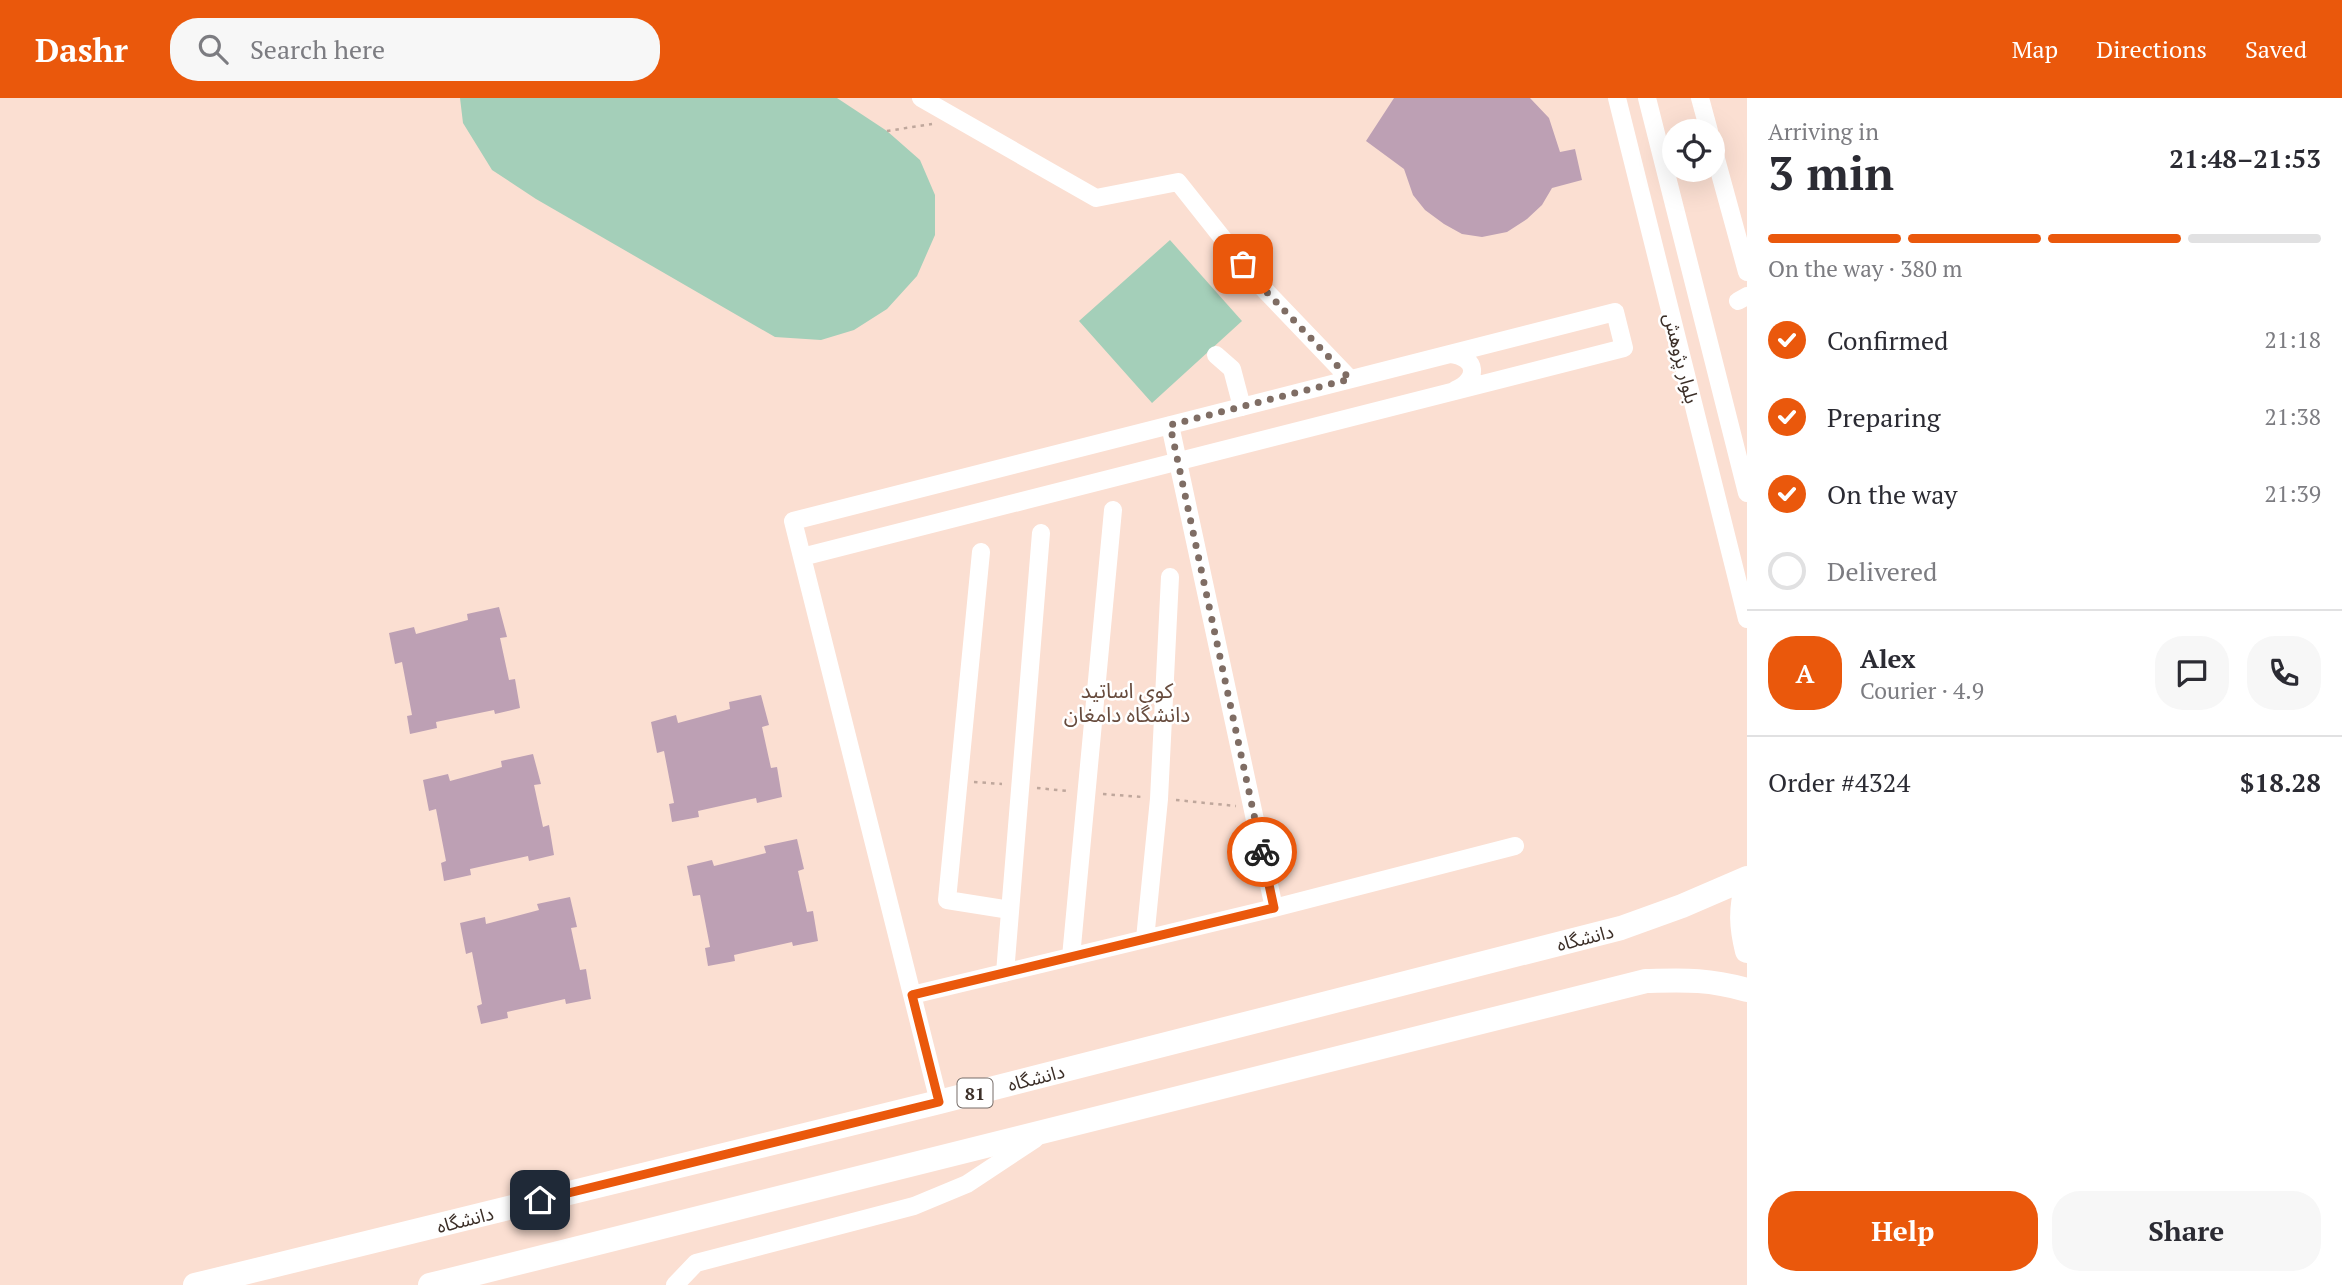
<!DOCTYPE html>
<meta charset="utf-8">
<style>
:root{--surface:#fff;--page:#f7f7f7;--text:#2b2b33;--muted:#7c7c81;--line:#e1e1e2;--accent:#ea580c}
body{margin:0;font-family:"PT Serif","Noto Sans Arabic",serif;background:var(--page);color:var(--text);height:100vh;display:flex;flex-direction:column;font-size:26px;white-space:nowrap}
*{box-sizing:border-box;margin:0}
p{font-size:23px;color:var(--muted)}
.icon{flex:none;width:38px;height:38px;fill:none;stroke:currentColor;stroke-width:2;stroke-linecap:round;stroke-linejoin:round}
.map{position:relative;flex:1;overflow:hidden}
.side{display:flex;flex-direction:column;background:var(--surface);width:595px}
.side>*{flex:none}
.fabs{position:absolute;left:1662px;top:21px;display:grid;gap:14px}
.fabs a{display:grid;place-items:center;width:63px;height:63px;border-radius:50%;background:var(--surface);box-shadow:0 7px 28px #0002;font-size:35px}
.pin{position:absolute;display:grid;place-items:center;width:60px;height:60px;color:#fff;margin:-30px;border-radius:14px;box-shadow:0 4px 10px #0006}
.courier{position:absolute;display:grid;place-items:center;width:70px;height:70px;margin:-35px;border:5px solid #ea580c;border-radius:50%;background:#fff;color:#222;box-shadow:0 2px 9px #0007}
.overview em{font-style:normal;font-weight:800}
.overview div{display:flex;flex-direction:column-reverse}
.overview{display:flex;align-items:center;justify-content:space-between;height:119px;padding:0 21px}
h1{font-size:46px;font-weight:800;line-height:52px}
.bar{display:grid;grid-template-columns:repeat(4,1fr);gap:10px 7px;align-content:center;height:84px;padding:0 21px}
.bar i{height:9px;border-radius:5px;background:var(--line)}
.bar .on{background:var(--accent)}
.bar p{grid-column:span 4}
.line{display:flex;align-items:center;gap:18px;padding:0 21px;border-top:2px solid var(--line)}
.line div{flex:1}
.round{display:grid;place-items:center;flex:none;width:74px;height:74px;border-radius:28px;background:var(--page)}
ol{padding:0 21px;list-style:none}
li{display:flex;align-items:center;gap:21px;height:77px}
li p{margin-inline-start:auto}
li .icon{padding:7px;border-radius:50%;background:var(--accent);color:#fff;stroke-width:4}
li:last-child{color:var(--muted)}
li i{width:38px;height:38px;border:4px solid var(--line);border-radius:50%}
.action{display:flex;gap:14px;margin-top:auto;padding:14px 21px}
.action a{flex:1;height:80px;border-radius:28px;background:var(--accent);color:#fff;font-size:28px;font-weight:800;line-height:80px;text-align:center}
.action a+a{background:var(--page);color:var(--text)}
header{display:flex;align-items:center;gap:42px;box-sizing:border-box;height:98px;padding:0 35px;background:var(--accent);color:#fff}
header strong{font-size:33px}
nav{display:flex;gap:38px;margin-inline-start:auto;font-size:24px}
.search{width:490px;height:63px;background:var(--page);display:flex;align-items:center;gap:18px;box-sizing:border-box;padding:0 24px;border-radius:28px;color:var(--muted);font-size:26px}
main{display:flex;flex:1;min-height:0}
.map>svg:first-child{display:block}
</style>
<header>
<strong>Dashr</strong>
<div class="search"><svg class="icon" aria-label="search" viewBox="0 0 24 24"><circle cx="10" cy="10" r="6"/><path d="M15 15l6 6"/></svg>Search here</div>
<nav><a>Map</a><a>Directions</a><a>Saved</a></nav>
</header>
<main>
<div class="map">
<svg width="1747" height="1187" viewBox="0 0 1747 1187">
<rect width="100%" height="100%" fill="#fbdfd2"/>
<!-- green -->
<path fill="#a4cfb9" d="M460,0H837L887,33L920,62L935,97V137L917,178L887,211L854,232L821,242L775,239L536,101L492,72L463,25Z
M1170,142L1242,223L1152,305L1079,223Z"/>
<!-- building -->
<path fill="#bda0b4" d="M1394,0H1530L1549,20L1560,54L1575,51L1582,82L1552,90L1542,107L1527,121L1507,134L1482,139L1462,136L1444,126L1425,112L1413,97L1404,71L1366,43Z
M499,509L507,539L500,540L509,582L515,581L520,610L495,616L494,612L436,624L437,630L410,636L407,618L412,617L402,564L395,566L389,535L414,529L416,536L468,522L467,516Z
M761,597L769,627L762,629L771,670L777,669L782,699L757,705L756,700L698,713L699,719L672,724L669,706L674,705L664,653L657,655L651,624L676,617L678,625L730,611L729,604Z
M533,656L541,686L534,687L543,729L549,727L554,757L529,763L528,758L470,771L471,777L444,783L441,765L446,763L436,711L429,713L423,682L448,676L450,683L502,669L501,663Z
M797,741L804,771L798,773L807,814L813,813L818,843L793,848L792,844L734,857L735,863L708,868L705,850L710,849L700,797L693,798L687,768L712,762L714,768L766,755L764,748Z
M570,799L577,829L571,830L580,872L586,871L591,901L566,906L565,901L507,914L508,920L481,926L477,908L482,906L472,854L466,856L460,825L485,819L486,826L539,812L537,806Z"/>
<g fill="none" stroke-linecap="round" stroke-linejoin="round">
<!-- path -->
<path stroke="#bfa79c" stroke-width="2.5" stroke-dasharray="3.5 5" stroke-linecap="butt" d="M887,33L932,26
M974,684L1002,686
M1037,690L1068,693
M1103,696L1142,699
M1176,702L1236,708"/>
<!-- minor -->
<path stroke="#fff" stroke-width="18" d="M921,0L1096,100L1178,84L1259,186L1350,281
M1617,0L1747,521
M1647,0L1747,395
M1700,0L1709,33
M1713,50L1747,174
M1738,203L1747,198
M1450,256C1478,259 1479,282 1455,292
M1216,257L1232,271L1242,309
M1170,327L1274,810
M981,454L947,802L1010,812
M802,459L1624,250L1615,214L793,423L802,459L939,1004
M1145,841L1159,701L1170,479
M1071,859L1113,412
M1005,875L1041,435
M912,897L1274,810L1515,748
M675,1187L696,1165L914,1108L967,1086L1035,1041"/>
<!-- highway -->
<path stroke="#fff" stroke-width="24" d="M1747,787C1740,811 1741,829 1747,853
M195,1187L939,1004L1621,830L1682,808L1747,780
M430,1187L1646,883C1685,882 1709,881 1747,892"/>
</g>
<g fill="none" stroke-linecap="round" stroke-linejoin="round">
<!-- done -->
<path stroke="#7f6d64" stroke-width="7" stroke-dasharray="0 12.6" d="M1243,166L1259,186L1350,281L1170,327L1262,754"/>
<!-- route -->
<path stroke="#ea580c" stroke-width="9" d="M540,1102L939,1004L912,897L1274,810L1262,754"/>
</g>
<g text-anchor="middle" dominant-baseline="central" stroke-width="5" stroke-linejoin="round" paint-order="stroke">
<!-- shield labels -->
<rect fill="#fff" stroke="#766d68" stroke-width="2" x="957.5" y="980.5" width="35" height="29" rx="5"/>
<g font-size="18" font-weight="bold" fill="#3c2f28">
<text x="975" y="995">81</text>
</g>
<!-- street labels -->
<g font-size="19" fill="#3c2f28" stroke="#fff">
<text transform="translate(1682 260) rotate(76)">بلوار پژوهش</text>
<text transform="translate(1585 839) rotate(-14)">دانشگاه</text>
<text transform="translate(1036 979) rotate(-14)">دانشگاه</text>
<text transform="translate(465 1121) rotate(-14)">دانشگاه</text>
</g>
<!-- neighbourhood labels -->
<g font-size="21" fill="#674b3d" stroke="#fff">
<text x="1127" y="592">کوی اساتید<tspan x="1127" dy="24">دانشگاه دامغان</tspan></text>
</g>
</g>
</svg>
<div class="fabs">
<a><svg class="icon" aria-label="locate" viewBox="0 0 24 24"><circle cx="12" cy="12" r="6"/><path d="M12 2v4M12 18v4M2 12h4M18 12h4"/></svg></a>
</div>
<div class="pin" style="left:1243px;top:166px;background:#ea580c"><svg class="icon" aria-label="bag" viewBox="0 0 24 24"><path d="M5 8h14l-1 12H6zM9 8a3 3 0 0 1 6 0"/></svg></div>
<div class="pin" style="left:540px;top:1102px;background:#1f2937"><svg class="icon" aria-label="home" viewBox="0 0 24 24"><path d="M3 11l9-7 9 7M6 9v11h12V9"/></svg></div>
<div class="courier" style="left:1262px;top:754px"><svg class="icon" aria-label="bike" viewBox="0 0 24 24"><circle cx="6" cy="16" r="4"/><circle cx="18" cy="16" r="4"/><path d="M6 16l4-8h5l3 8M10 8l3 8H6M13 5h3"/></svg></div>
</div>
<section class="side">
<div class="overview"><div><h1>3 min</h1><p>Arriving in</p></div><em>21:48–21:53</em></div>
<div class="bar"><i class="on"></i><i class="on"></i><i class="on"></i><i></i><p>On the way · 380 m</p></div>
<ol>
<li><svg class="icon" aria-label="check" viewBox="0 0 24 24"><path d="M5 12l5 5 9-10"/></svg>Confirmed<p>21:18</p></li>
<li><svg class="icon" aria-label="check" viewBox="0 0 24 24"><path d="M5 12l5 5 9-10"/></svg>Preparing<p>21:38</p></li>
<li><svg class="icon" aria-label="check" viewBox="0 0 24 24"><path d="M5 12l5 5 9-10"/></svg>On the way<p>21:39</p></li>
<li><i></i>Delivered</li>
</ol>
<div class="line" style="height:126px"><b class="round" style="background:var(--accent);color:#fff">A</b><div><b>Alex</b><p>Courier · 4.9</p></div><a class="round"><svg class="icon" aria-label="chat" viewBox="0 0 24 24"><path d="M4 5h16v11H9l-5 4z"/></svg></a><a class="round"><svg class="icon" aria-label="phone" viewBox="0 0 24 24"><path d="M5 4h4l2 5-3 2q2 4 5 5l2-3 5 2v4C11 20 4 13 5 4z"/></svg></a></div>
<div class="line" style="height:91px"><div>Order #4324</div><b>$18.28</b></div>
<div class="action"><a>Help</a><a>Share</a></div>
</section>
</main>
